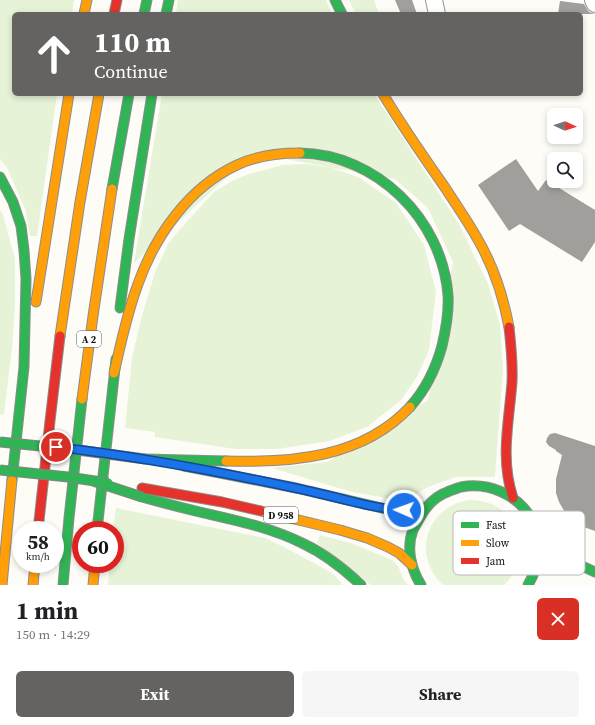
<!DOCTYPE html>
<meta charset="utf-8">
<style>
:root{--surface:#fff;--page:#f6f6f6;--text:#202124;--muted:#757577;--accent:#646362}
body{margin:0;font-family:"Source Serif 4",serif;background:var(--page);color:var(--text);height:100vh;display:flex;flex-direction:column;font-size:15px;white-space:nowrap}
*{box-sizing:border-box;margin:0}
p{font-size:13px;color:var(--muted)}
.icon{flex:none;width:22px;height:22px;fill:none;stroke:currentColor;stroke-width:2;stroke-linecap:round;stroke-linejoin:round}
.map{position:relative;height:585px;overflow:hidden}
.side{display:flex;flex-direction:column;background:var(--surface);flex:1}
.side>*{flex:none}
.banner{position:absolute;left:12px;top:12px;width:571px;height:84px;border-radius:6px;box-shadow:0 2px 6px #0003;background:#646362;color:#fff;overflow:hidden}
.needle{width:26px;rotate:93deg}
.fabs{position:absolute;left:547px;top:108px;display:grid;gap:8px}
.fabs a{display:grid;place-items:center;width:36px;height:36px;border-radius:6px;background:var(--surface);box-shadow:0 2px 6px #0003;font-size:20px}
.speed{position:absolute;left:12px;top:521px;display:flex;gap:8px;font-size:20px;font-weight:700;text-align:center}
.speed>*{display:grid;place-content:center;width:52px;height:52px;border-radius:50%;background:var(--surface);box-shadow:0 2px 6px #0003;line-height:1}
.speed small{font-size:10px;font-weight:400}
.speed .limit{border:6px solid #d22;background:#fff;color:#111}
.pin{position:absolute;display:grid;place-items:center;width:34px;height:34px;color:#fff;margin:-17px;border:2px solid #fff;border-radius:50%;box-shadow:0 1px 4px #0007}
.me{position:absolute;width:44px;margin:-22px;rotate:272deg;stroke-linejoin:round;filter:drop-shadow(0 0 3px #0008)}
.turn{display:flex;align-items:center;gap:14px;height:84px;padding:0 16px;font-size:18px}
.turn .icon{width:52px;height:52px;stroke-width:2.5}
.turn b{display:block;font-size:28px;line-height:34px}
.round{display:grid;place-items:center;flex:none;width:42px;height:42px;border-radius:6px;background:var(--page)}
.summary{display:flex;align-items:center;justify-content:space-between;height:68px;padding:0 16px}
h1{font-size:24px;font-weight:700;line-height:30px}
.button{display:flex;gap:8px;margin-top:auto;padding:8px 16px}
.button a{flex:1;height:46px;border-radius:6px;background:var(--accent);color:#fff;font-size:16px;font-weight:700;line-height:46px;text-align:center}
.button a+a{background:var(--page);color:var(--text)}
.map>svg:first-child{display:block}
</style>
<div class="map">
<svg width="595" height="585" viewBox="0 0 595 585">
<rect width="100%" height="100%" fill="#fdfcf7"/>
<path fill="#e7f3d7" d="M0,0H74L72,14H14V94H57L37,236H30L25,209L7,168L0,159Z
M178,0H326L332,14H176Z
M349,0H374L379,14H356Z
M162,94H374L459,224L488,284L500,325L503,369L495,477H457L438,483L424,489L412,497L398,500L352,492L272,468L327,462L428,400L453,262L428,208L395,179L253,153L134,263Z
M307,164L333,168L360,178L396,203L424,245L436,292L429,350L417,377L401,400L367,427L330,441L277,449H235L155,437V432L125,428L132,358L141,319L155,272L168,244L181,228L214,192L230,182L246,175L283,165Z
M0,210L3,215L15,259V304L12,348L4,414L0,415Z
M470,500C517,500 538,552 504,585H443C411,555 426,506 470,500Z
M116,508L265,538L286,548L332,573L343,585H108L110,564H115V530H113Z
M320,535L351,543L392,560L398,566L404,580L408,585H371L317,543Z"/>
<path fill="#a19f9c" d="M395,0H412L417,14H401Z
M560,1L584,4L589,12L595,14H558Z
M516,159L538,191L546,180L595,210V242L582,262L520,224L509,231L478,185Z
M555,433L595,446V531L581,526L573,521L566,514L559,502L556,493V479L562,455L556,451V450L549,446L546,442L547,438L550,434Z"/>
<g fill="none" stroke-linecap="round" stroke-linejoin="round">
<defs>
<path id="street" d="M434,0L437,14
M593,0L595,4"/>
<path id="fast" d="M335,0L342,14
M144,14L147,0
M166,14L169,0
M300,153C376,154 442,219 448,295C449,311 446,329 442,346C436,368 426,389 410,407
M0,177L13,202L21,226L24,250L26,279L24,367L12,480
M112,189L129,94
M120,308L129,239L152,94
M145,459L226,461
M184,466L296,488L386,509L404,510L426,507
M142,497C163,503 183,508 204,513C239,521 272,528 304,544C325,554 344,569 361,585
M97,530L116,359
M538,538L551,550L560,556L595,572
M63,585L69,518L82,399
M421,585C411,569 406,548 413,530C415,526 417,523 419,519C424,510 431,500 441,495C443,493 447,493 449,491C453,490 457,488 461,487C488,482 517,494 531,518C533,522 534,526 535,530C541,551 539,566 528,585"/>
<path id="slow" d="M84,14L87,0
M383,94C402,126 423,156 444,186C455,203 467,220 477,238C493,265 503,295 509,327
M36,302L69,94
M60,336L80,202L99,94
M114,373C121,343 127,313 138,284C155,236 189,187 237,165C256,156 278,153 300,153
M82,399L93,316L112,189
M226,461C292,463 362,458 410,407
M261,511L340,530L367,538L388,547L399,553L412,565
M2,585L12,480
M33,585L35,564
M93,585L95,564"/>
<path id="jam" d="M114,14L117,0
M509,327C511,345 513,363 512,382C509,423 500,458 513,498
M142,488L222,502L261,511
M38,530L50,421L60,336"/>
</defs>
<use href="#street" stroke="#979795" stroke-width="18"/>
<use href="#fast" stroke="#8e8d8b" stroke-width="11"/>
<use href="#slow" stroke="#8e8d8b" stroke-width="11"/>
<use href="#jam" stroke="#8e8d8b" stroke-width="11"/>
<use href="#street" stroke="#fffffe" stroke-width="16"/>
<use href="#fast" stroke="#30b455" stroke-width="9"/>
<use href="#slow" stroke="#ff9f0a" stroke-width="9"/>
<use href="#jam" stroke="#e5322d" stroke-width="9"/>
<defs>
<path id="fast-bridge" d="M0,442L70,449L145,459
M0,470L68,477L108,483
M90,480L142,497"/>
</defs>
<use href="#fast-bridge" stroke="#858482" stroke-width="11" stroke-linecap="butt"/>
<use href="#fast-bridge" stroke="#30b455" stroke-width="9"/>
</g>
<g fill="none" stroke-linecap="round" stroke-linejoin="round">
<defs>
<path id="route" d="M56,447C136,456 216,471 295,488C314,492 334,497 354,502C371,506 387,510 404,510"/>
</defs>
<use href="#route" stroke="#114b97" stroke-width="10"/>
<use href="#route" stroke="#1a73e8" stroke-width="7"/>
</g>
<g text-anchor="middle" stroke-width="4" stroke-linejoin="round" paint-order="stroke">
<g fill="#fff" stroke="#585858" stroke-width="1">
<rect x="77" y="331" width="24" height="16" rx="3"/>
<rect x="264" y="507" width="34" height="16" rx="3"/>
</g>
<g font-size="10" font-weight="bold" fill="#111">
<text x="89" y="343">A 2</text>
<text x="281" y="519">D 958</text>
</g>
</g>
<rect x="453" y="511" width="132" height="64" rx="6" fill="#fff" stroke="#b8b8b8" stroke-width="1"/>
<rect x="461" y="522" width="18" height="6" fill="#30b455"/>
<rect x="461" y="540" width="18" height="6" fill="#ff9f0a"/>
<rect x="461" y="558" width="18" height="6" fill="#e5322d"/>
<g font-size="11" fill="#111">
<text x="486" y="529">Fast</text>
<text x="486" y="547">Slow</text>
<text x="486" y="565">Jam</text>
</g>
</svg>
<div class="fabs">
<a><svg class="needle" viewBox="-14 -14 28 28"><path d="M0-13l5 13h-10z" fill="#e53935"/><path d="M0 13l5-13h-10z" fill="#757577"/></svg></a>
<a><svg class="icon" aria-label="search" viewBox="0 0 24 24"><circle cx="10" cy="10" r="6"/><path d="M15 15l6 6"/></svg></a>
</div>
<div class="speed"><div>58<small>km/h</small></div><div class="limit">60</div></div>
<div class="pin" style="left:56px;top:447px;background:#d93025"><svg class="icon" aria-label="arrive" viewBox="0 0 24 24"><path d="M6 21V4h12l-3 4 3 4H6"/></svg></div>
<svg class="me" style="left:404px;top:510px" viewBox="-20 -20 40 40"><circle r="17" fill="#1a73e8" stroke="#fff" stroke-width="3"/><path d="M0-11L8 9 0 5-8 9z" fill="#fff"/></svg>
<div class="banner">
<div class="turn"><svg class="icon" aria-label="ahead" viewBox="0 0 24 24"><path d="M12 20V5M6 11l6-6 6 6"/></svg><div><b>110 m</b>Continue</div></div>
</div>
</div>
<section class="side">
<div class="summary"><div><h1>1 min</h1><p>150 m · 14:29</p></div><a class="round" style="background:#d93025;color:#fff"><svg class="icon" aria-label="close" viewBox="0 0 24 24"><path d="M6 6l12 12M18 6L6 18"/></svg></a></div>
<div class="button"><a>Exit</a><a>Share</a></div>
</section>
